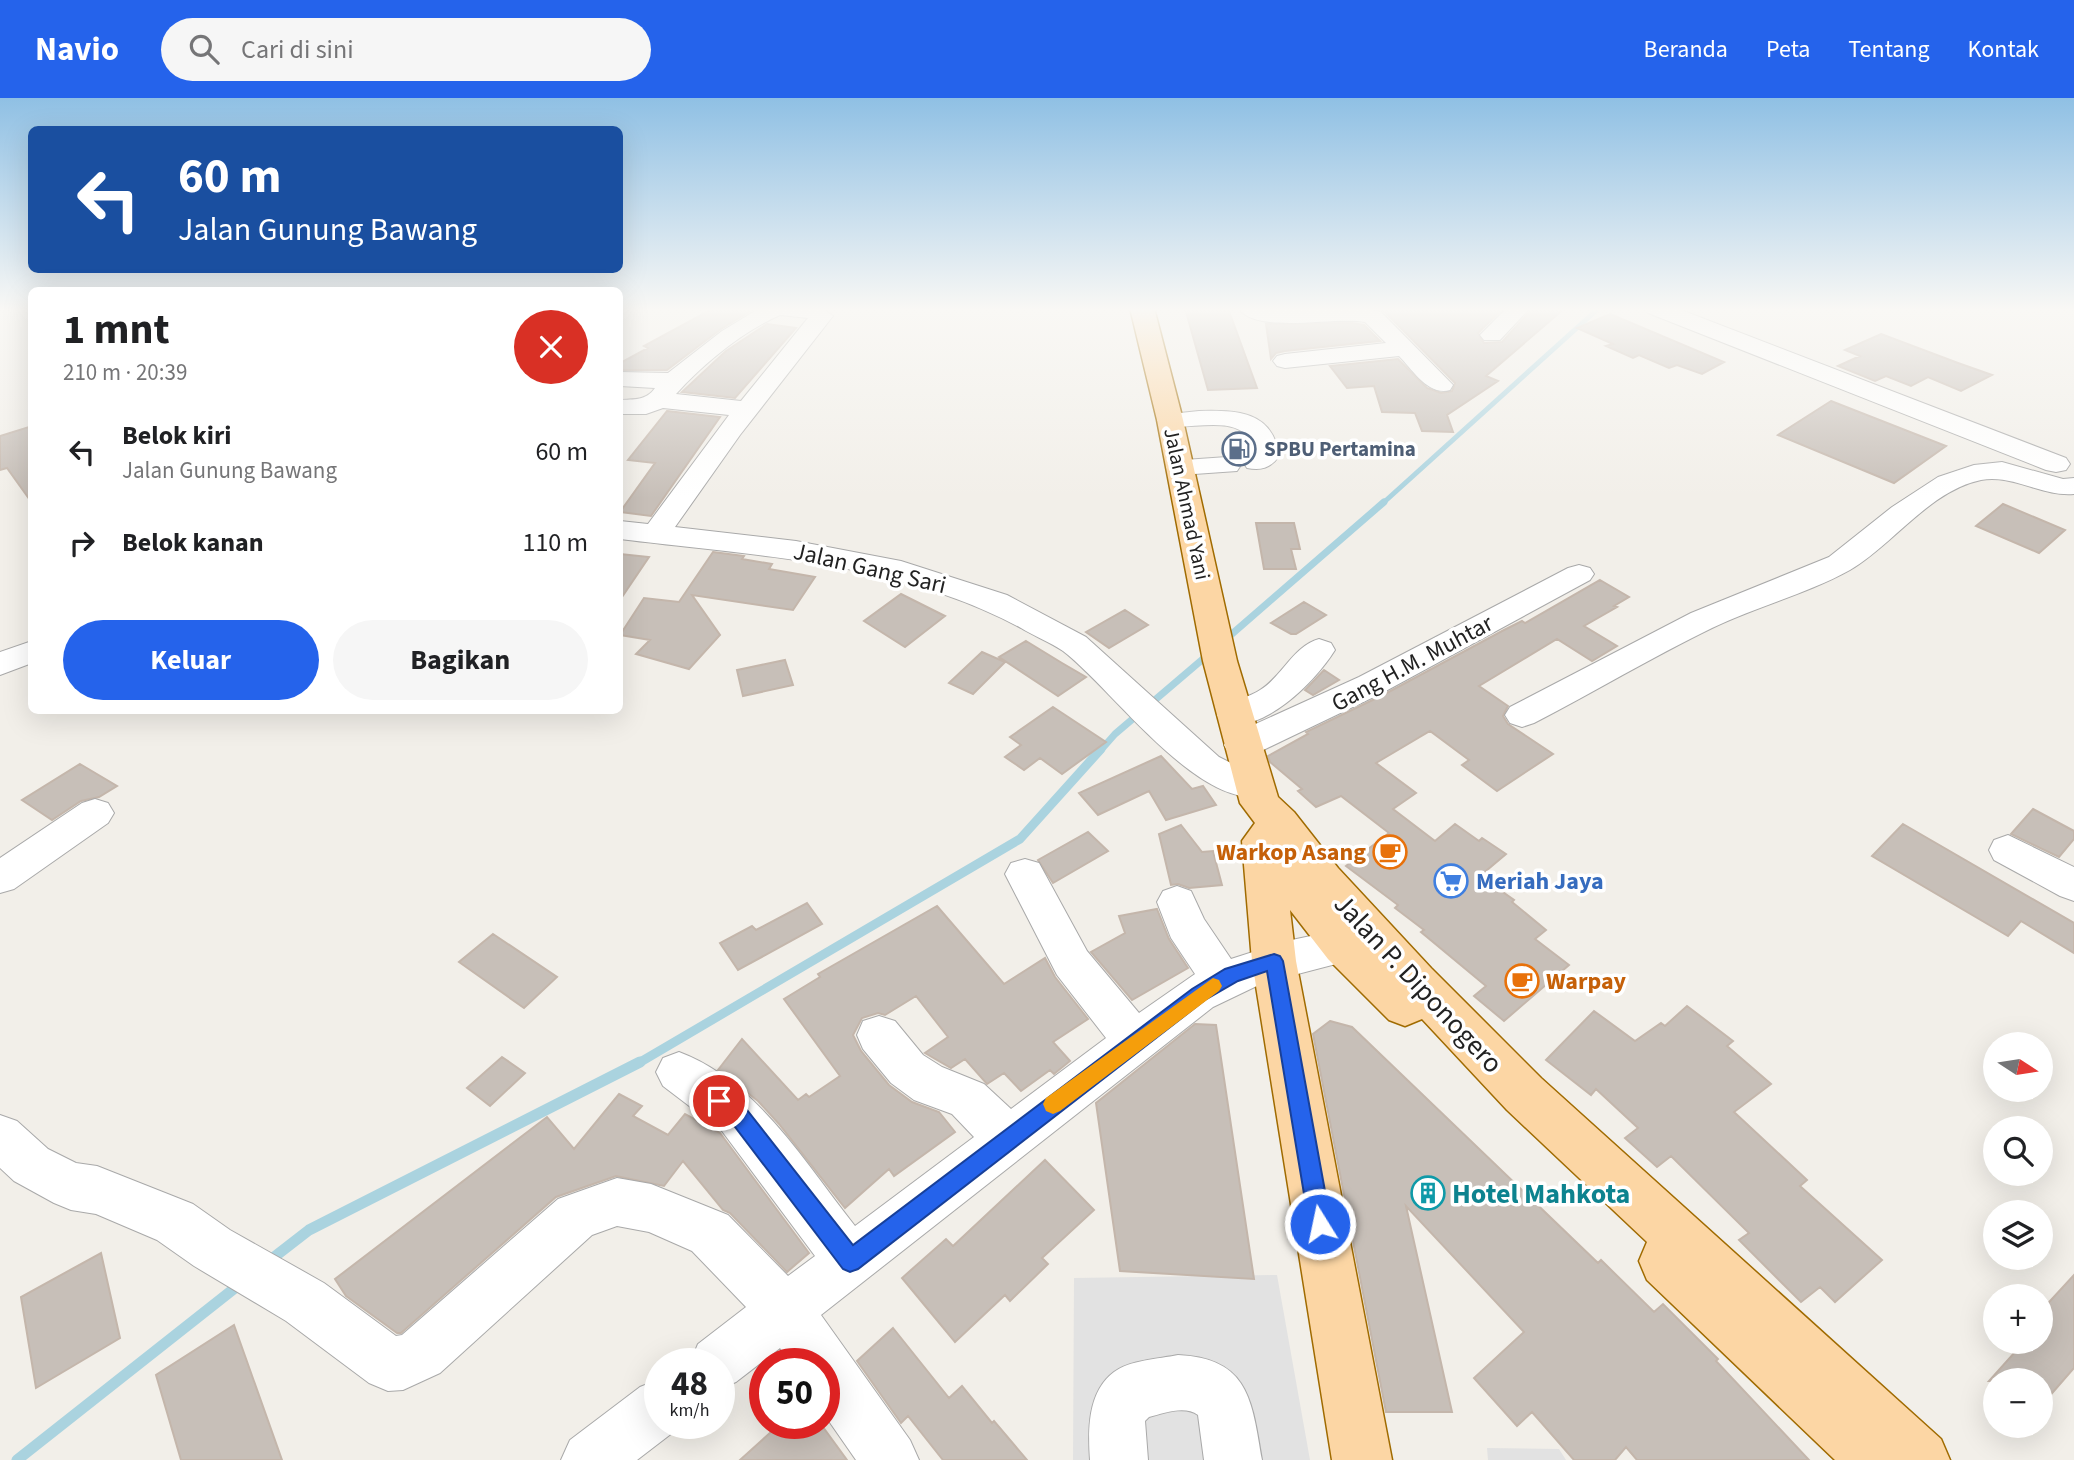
<!DOCTYPE html>
<html lang="id">
<meta charset="utf-8">
<style>
:root{--surface:#fff;--page:#f6f6f6;--text:#202124;--muted:#757577;--accent:#2563eb}
body{margin:0;font-family:"Source Sans 3",sans-serif;background:var(--page);color:var(--text);height:100vh;display:flex;flex-direction:column;font-size:26px;white-space:nowrap}
*{box-sizing:border-box;margin:0}
p{font-size:23px;color:var(--muted)}
.icon{flex:none;width:38px;height:38px;fill:none;stroke:currentColor;stroke-width:2;stroke-linecap:round;stroke-linejoin:round}
.map{position:relative;flex:1;overflow:hidden}
.drawer{position:absolute;left:28px;top:189px;width:595px;height:427px;display:flex;flex-direction:column;background:var(--surface);border-radius:10px;box-shadow:0 7px 28px #0002}
.drawer>*{flex:none}
.top-card{position:absolute;left:28px;top:28px;width:595px;height:147px;border-radius:10px;box-shadow:0 7px 28px #0002;background:#1a4fa0;color:#fff;overflow:hidden}
.needle{width:46px;rotate:102deg}
.buttons{position:absolute;left:1983px;top:934px;display:grid;gap:14px}
.buttons a{display:grid;place-items:center;width:70px;height:70px;border-radius:50%;background:var(--surface);box-shadow:0 7px 28px #0002;font-size:35px}
.speed{position:absolute;left:644px;top:1250px;display:flex;gap:14px;font-size:35px;font-weight:700;text-align:center}
.speed>*{display:grid;place-content:center;width:91px;height:91px;border-radius:50%;background:var(--surface);box-shadow:0 7px 28px #0002;line-height:1}
.speed small{font-size:18px;font-weight:400}
.speed .limit{border:10px solid #d22;background:#fff;color:#111}
.pin{position:absolute;display:grid;place-items:center;width:60px;height:60px;color:#fff;margin:-30px;border:4px solid #fff;border-radius:50%;box-shadow:0 2px 7px #0007}
.me{position:absolute;width:77px;margin:-38px;rotate:350deg;stroke-linejoin:round;filter:drop-shadow(0 0 5px #0008)}
.turn{display:flex;align-items:center;gap:24px;height:147px;padding:0 35px;font-size:32px}
.turn .icon{width:91px;height:91px;stroke-width:2.5}
.turn b{display:block;font-size:49px;line-height:60px}
.round{display:grid;place-items:center;flex:none;width:74px;height:74px;border-radius:37px;background:var(--page)}
.headline{display:flex;align-items:center;justify-content:space-between;height:119px;padding:0 35px}
h1{font-size:42px;font-weight:700;line-height:52px}
.cta{display:flex;gap:14px;margin-top:auto;padding:14px 35px}
.cta a{flex:1;height:80px;border-radius:42px;background:var(--accent);color:#fff;font-size:28px;font-weight:700;line-height:80px;text-align:center}
.cta a+a{background:var(--page);color:var(--text)}
ul{padding:0;list-style:none}
li{display:flex;align-items:center;gap:21px;height:91px;padding:0 35px}
li div{flex:1}
li b{display:block;font-size:26px}
li em{font-style:normal}
header{display:flex;align-items:center;gap:42px;box-sizing:border-box;height:98px;padding:0 35px;background:var(--accent);color:#fff}
header strong{font-size:33px}
nav{display:flex;gap:38px;margin-inline-start:auto;font-size:24px}
.search{width:490px;height:63px;background:var(--page);display:flex;align-items:center;gap:18px;box-sizing:border-box;padding:0 24px;border-radius:38px;color:var(--muted);font-size:26px}
.map>svg:first-child{display:block}
</style>
<header>
<strong>Navio</strong>
<div class="search"><svg class="icon" aria-label="search" viewBox="0 0 24 24"><circle cx="10" cy="10" r="6"/><path d="M15 15l6 6"/></svg>Cari di sini</div>
<nav><a>Beranda</a><a>Peta</a><a>Tentang</a><a>Kontak</a></nav>
</header>
<div class="map">
<svg width="2074" height="1362" viewBox="0 0 2074 1362">
<rect width="100%" height="100%" fill="#f2efe9"/>
<path fill="#e2e2e2" d="M1277,1177L1310,1362H1073L1074,1180Z
M1487,1350L1559,1351L1566,1362H1488Z"/>
<g fill="none" stroke-linecap="round" stroke-linejoin="round">
<path stroke="#aad3df" stroke-width="5" d="M1382,406L1599,210"/>
<path stroke="#aad3df" stroke-width="7" d="M1225,542L1384,404
M1100,653L1115,636L1210,555"/>
<path stroke="#aad3df" stroke-width="9" d="M637,966L1020,741L1101,651"/>
<path stroke="#aad3df" stroke-width="11" d="M269,1163L309,1132L640,964
M17,1362L240,1186"/>
</g>
<path fill="#c7bfb8" stroke="#c4b6ab" stroke-width="2" d="M714,210L752,212L721,231L667,272H620V265L648,250L644,248Z
M1185,210L1229,213L1257,290L1208,292Z
M1373,210H1504L1478,235L1484,245L1502,244L1533,210H1565L1486,278L1498,283L1447,317L1453,334L1422,333L1415,315L1382,314L1374,288L1347,290L1330,268L1398,261L1427,290L1441,295L1452,293L1455,285L1383,212Z
M1610,216L1724,264L1702,276L1677,267L1669,270L1639,257L1633,260L1606,248L1613,246L1577,230Z
M1352,225L1364,227L1380,243L1285,253L1276,255L1271,261L1266,226Z
M767,226L796,230L735,300L682,294L726,253Z
M1881,236L1958,265L1992,277L1961,293L1928,279L1911,288L1886,278L1875,283L1838,268L1860,258L1845,252Z
M1831,303L1946,348L1894,385L1778,337Z
M667,313L720,319L651,418L620,414L655,365L628,362Z
M32,328V405L7,370L0,372V338Z
M2003,406L2065,432L2039,455L1976,428Z
M1256,425H1294L1300,451H1291L1296,471H1264Z
M713,454L744,458L742,461L772,466L769,471L815,479L793,512L692,497L720,537L689,571L636,556L650,542L620,537L644,500L679,504Z
M620,456L649,459L620,502Z
M1600,482L1629,499L1614,508L1617,509L1584,528L1617,548L1592,563L1557,541L1479,588L1508,608L1503,618L1508,626L1553,656L1497,693L1462,667L1469,662L1430,633L1376,665L1416,695L1393,711L1435,743L1455,726L1479,743L1482,740L1506,756L1480,778L1514,802L1512,804L1546,832L1535,841L1569,867L1504,923L1474,898L1486,888L1421,834L1424,832L1395,810L1398,807L1346,768L1389,735L1341,698L1316,709L1298,693L1302,691L1270,664L1268,658L1308,636L1306,634L1383,597L1504,532L1522,523L1525,525Z
M901,496L945,518L905,549L864,523Z
M1304,504L1326,517L1296,536H1291L1271,525Z
M1125,512L1148,527L1109,550L1086,534Z
M1026,543L1062,565L1086,579L1058,598L999,559Z
M982,554L1005,564L973,596L949,585Z
M785,562L793,587L743,598L737,572Z
M1324,572L1339,582L1313,597L1305,592Z
M1053,609L1106,644L1062,676L1040,660L1024,672L1005,659L1021,647L1010,639Z
M1161,658L1192,691L1203,688L1216,707L1166,722L1149,693L1098,717L1079,695Z
M80,666L117,688L99,699L81,703L52,722L22,702Z
M2033,711L2074,733V741L2059,759L2011,736Z
M1903,726L2074,825V855L2021,823L2008,838L1872,758Z
M1181,727L1202,754L1213,753L1222,787L1189,790L1178,786L1171,787L1159,736Z
M1088,734L1108,753L1053,785L1038,762Z
M807,805L822,826L738,872L720,845L752,828L756,832Z
M937,808L1004,886L1045,860L1055,879L1088,921L1053,944L1070,963L1054,976L1050,972L1021,993L1004,975L987,986L965,961L951,970L925,955L948,939L916,898L885,917L878,915L862,920L853,937L861,953L889,987L912,1004L939,1014L955,1034L894,1078L889,1071L845,1110L779,1026L758,1003L718,972L742,941L798,1002L806,996L809,999L840,978L784,901L820,879L818,876Z
M1157,811L1169,841L1188,870L1132,902L1091,854L1125,835L1119,818Z
M493,836L557,879L524,910L459,864Z
M1687,908L1733,943L1727,948L1771,986L1734,1014L1807,1082L1800,1088L1882,1162L1835,1204L1820,1189L1801,1204L1739,1142L1749,1135L1671,1058L1657,1069L1625,1040L1638,1030L1596,991L1591,997L1546,962L1594,913L1635,943L1661,925L1665,928Z
M1330,923L1352,929L1598,1165L1601,1162L1654,1214L1663,1206L1718,1261L1716,1263L1809,1362H1637L1626,1349L1615,1362H1574L1532,1314L1517,1328L1474,1280L1524,1234L1406,1108L1452,1314H1386L1313,936Z
M1195,926L1216,927L1254,1181L1120,1173L1096,1005Z
M502,959L525,975L490,1008L467,990Z
M619,996L642,1008L633,1018L668,1037L685,1016L720,1035L809,1155L787,1174L730,1115L723,1112L683,1063L664,1088L616,1078L556,1099L401,1235H397L346,1198L335,1181L547,1019L574,1051Z
M1045,1062L1094,1112L1042,1160L1048,1166L1010,1203L1005,1197L955,1244L902,1180L946,1141L953,1148Z
M101,1155L120,1240L36,1290L21,1199Z
M2074,1177V1270L2040,1309V1283H1989L2024,1244H2040V1214Z
M234,1227L282,1362H181L156,1277Z
M893,1230L949,1300L962,1288L992,1325L994,1323L1027,1362H943L908,1318L901,1325L857,1263Z
M781,1325H820L847,1362H740Z"/>
<g fill="none" stroke-linecap="round" stroke-linejoin="round">
<defs>
<path id="minor" d="M760,210H822L833,218L740,337L675,429L796,443L901,463L1007,497L1086,539L1219,659L1245,672L1268,679L1273,688L1268,697C1201,717 1112,590 1063,553C1050,544 1034,538 1021,530C897,463 756,458 620,441V423L648,426L729,317L663,310L646,316H620V302C634,301 646,303 655,290L620,288V274L668,275L722,233ZM780,217L808,220L741,303L676,296C704,265 742,234 780,217Z
M1238,210H1361L1381,214L1453,287L1450,292C1428,298 1413,272 1399,258L1285,270L1277,268L1273,263L1277,258L1285,256L1386,245L1365,224C1335,218 1256,237 1238,210Z
M1507,210H1530L1500,242H1484L1480,237Z
M1645,210H1676L2066,360L2070,366L2066,372L2056,374L2046,372L1648,215Z
M1199,313C1237,312 1273,313 1279,358C1271,370 1261,373 1247,370L1243,364L1252,355L1251,342C1233,315 1187,334 1161,327L1157,322L1161,317Z
M1227,359L1237,361L1241,367L1237,373L1180,377L1170,375L1166,369L1170,363Z
M2002,364L2063,381L2074,380V396C2042,399 2013,376 1981,382C1929,393 1893,447 1850,472C1807,496 1757,508 1712,530C1652,559 1594,594 1534,625L1522,629L1510,625L1505,617L1510,609L1691,515L1829,459L1892,409L1938,379L1974,367Z
M1579,467L1590,470L1594,476L1590,482L1382,595L1255,656L1242,659L1229,656L1224,647L1229,638L1359,579L1568,470Z
M1319,541L1331,545L1335,552C1315,584 1263,637 1222,625L1217,617C1226,602 1245,602 1260,592C1282,579 1293,548 1319,541Z
M32,543V565L0,577V554Z
M95,701L108,705L114,715L108,725L14,791L0,795V760L82,705Z
M2008,737L2074,769V803L2060,798L1994,762L1989,752L1994,742Z
M1025,761L1039,765L1087,853L1139,915L1195,876L1171,840L1157,804L1163,793L1177,788L1191,793L1204,821L1231,861L1287,843L1344,831L1359,836L1365,848L1359,860L1263,885L1213,909L821,1217L910,1342L919,1362H856L824,1316V1265H790L780,1250L736,1284L719,1291V1265H690L698,1246L746,1209L692,1153L649,1134L617,1128L592,1137L440,1275L403,1292L388,1293L369,1285L286,1223L194,1168L157,1142L96,1116L71,1112L54,1105L14,1083L0,1070V1017L17,1023L48,1051L76,1065L97,1068L193,1106L230,1132L324,1185L396,1238L402,1237L558,1101L617,1080L651,1086L728,1117L788,1178L815,1158L722,1033L663,988L656,974L663,960L679,954C757,983 805,1065 855,1128L974,1039L952,1016L914,1002L891,985L863,951L857,937L863,923L879,918L895,923L923,957L942,969L984,986L1011,1011L1106,940L1057,877L1005,776L1011,765Z
M1178,1257C1249,1260 1252,1303 1262,1362H1204L1198,1317C1185,1307 1164,1315 1149,1319L1145,1323L1148,1362H1090C1088,1334 1087,1294 1114,1274C1130,1262 1158,1261 1178,1257Z
M660,1281V1325H681L680,1329L637,1362H561L570,1342L640,1289Z"/>
<path id="major" d="M1130,210H1154L1183,322L1237,563L1278,699L1294,714L1338,770L1431,870L1541,980L1941,1341L1950,1362H1835L1647,1182L1639,1163L1647,1144L1507,1012L1422,921L1405,928L1389,922L1328,861L1290,812L1296,863L1392,1362H1332L1252,863L1242,743L1255,725L1240,705L1203,563L1157,322Z"/>
</defs>
<use href="#minor" stroke="#a9a9a9" stroke-width="2"/>
<use href="#major" stroke="#a06b00" stroke-width="3"/>
<use href="#minor" fill="#fff" fill-rule="evenodd"/>
<use href="#major" fill="#fcd6a4" fill-rule="evenodd"/>
</g>
<linearGradient id="sky" x2="0" y2="1"><stop stop-color="#8fc0e4"/><stop offset="0.53" stop-color="#f9f8f5"/><stop offset="1" stop-color="#f9f8f5" stop-opacity="0"/></linearGradient>
<rect width="2074" height="400" fill="url(#sky)"/>
<path fill="#2563eb" stroke="#184099" stroke-width="2" d="M1274,856L1280,858L1283,863L1331,1126L1328,1133L1320,1137L1312,1133L1309,1126L1267,873L1238,883L1205,902L858,1171L850,1174L843,1171L732,1025L712,1010L709,1003L712,997L719,994L747,1012L853,1147L1192,891L1225,871Z"/>
<path fill="#f59e0b" d="M1213,880L1219,882L1222,888L1219,893L1060,1013L1053,1016L1046,1013L1043,1006L1046,1000Z"/>
<defs>
<symbol id="fuel-ring" viewBox="-11 -11 22 22"><circle r="9.5" fill="#fff" stroke="#5c6f8a" stroke-width="1.5"/><path d="M-5.5-6h7V0h2V4h1.3V-2.5L3-4.5l.8-.8L6-3V5H2.5V1h-1V6h-7ZM-4.2-4.7v3.2H.2V-4.7Z" fill="#5c6f8a"/></symbol>
<symbol id="cafe-ring" viewBox="-11 -11 22 22"><circle r="9.5" fill="#fff" stroke="#e8710a" stroke-width="1.5"/><path d="M-5.5-4.5H6V0H3Q3 3.5 0 3.5H-2.5Q-5.5 3.5-5.5 0ZM3-3.2v2h1.7v-2ZM-6 4.5H4V6H-6Z" fill="#e8710a"/></symbol>
<symbol id="supermarket-ring" viewBox="-11 -11 22 22"><circle r="9.5" fill="#fff" stroke="#3f7fe0" stroke-width="1.5"/><path d="M-6-5.5h2.5l.6 2H6L4.5 2H-2.5L-4.4-4H-6ZM-1.5 3.2a1.3 1.3 0 1 0 .1 0ZM3 3.2a1.3 1.3 0 1 0 .1 0Z" fill="#3f7fe0"/></symbol>
<symbol id="building-ring" viewBox="-11 -11 22 22"><circle r="9.5" fill="#fff" stroke="#0f9aa8" stroke-width="1.5"/><path d="M-4-6H4V6H1V3H-1V6H-4ZM-2.5-4.3h1.7v1.8h-1.7ZM.8-4.3h1.7v1.8H.8ZM-2.5-1h1.7V.8h-1.7ZM.8-1h1.7V.8H.8Z" fill="#0f9aa8"/></symbol>
</defs>
<g fill-rule="evenodd">
<use href="#fuel-ring" x="1220" y="332" width="38" height="38"/>
<use href="#cafe-ring" x="1371" y="735" width="38" height="38"/>
<use href="#supermarket-ring" x="1432" y="764" width="38" height="38"/>
<use href="#cafe-ring" x="1503" y="864" width="38" height="38"/>
<use href="#building-ring" x="1409" y="1076" width="38" height="38"/>
</g>
<g text-anchor="middle" stroke-width="7" stroke-linejoin="round" paint-order="stroke">
<g font-size="21" font-weight="bold" fill="#4e5e75" stroke="#fff" text-anchor="start">
<text x="1264" y="358">SPBU Pertamina</text>
</g>
<g font-size="21" fill="#222" stroke="#fff">
<text transform="translate(1187 406) rotate(78)" y="7">Jalan Ahmad Yani</text>
</g>
<g font-size="24" fill="#222" stroke="#fff">
<text transform="translate(870 470) rotate(13)" y="8">Jalan Gang Sari</text>
<text transform="translate(1412 565) rotate(-28)" y="8">Gang H.M. Muhtar</text>
</g>
<g font-size="24" font-weight="bold" fill="#c56008" stroke="#fff" text-anchor="end">
<text x="1366" y="762">Warkop Asang</text>
<text x="1546" y="891" text-anchor="start">Warpay</text>
</g>
<g font-size="24" font-weight="bold" fill="#366cbe" stroke="#fff" text-anchor="start">
<text x="1476" y="791">Meriah Jaya</text>
</g>
<g font-size="28" fill="#222" stroke="#fff">
<text transform="translate(1419 885) rotate(47)" y="10">Jalan P. Diponogero</text>
</g>
<g font-size="28" font-weight="bold" fill="#0d838f" stroke="#fff" text-anchor="start">
<text x="1452" y="1105">Hotel Mahkota</text>
</g>
</g>
</svg>
<div class="buttons">
<a><svg class="needle" viewBox="-14 -14 28 28"><path d="M0-13l5 13h-10z" fill="#e53935"/><path d="M0 13l5-13h-10z" fill="#757577"/></svg></a>
<a><svg class="icon" aria-label="search" viewBox="0 0 24 24"><circle cx="10" cy="10" r="6"/><path d="M15 15l6 6"/></svg></a>
<a><svg class="icon" aria-label="layers" viewBox="0 0 24 24"><path d="M12 4l9 5-9 5-9-5zM3 14l9 5 9-5"/></svg></a>
<a>+</a>
<a>−</a>
</div>
<div class="speed"><div>48<small>km/h</small></div><div class="limit">50</div></div>
<div class="pin" style="left:719px;top:1003px;background:#d93025"><svg class="icon" aria-label="arrive" viewBox="0 0 24 24"><path d="M6 21V4h12l-3 4 3 4H6"/></svg></div>
<svg class="me" style="left:1320px;top:1126px" viewBox="-20 -20 40 40"><circle r="17" fill="#2563eb" stroke="#fff" stroke-width="3"/><path d="M0-11L8 9 0 5-8 9z" fill="#fff"/></svg>
<div class="top-card">
<div class="turn"><svg class="icon" aria-label="left" viewBox="0 0 24 24"><path d="M17 20v-9H6M10 6l-5 5 5 5"/></svg><div><b>60 m</b>Jalan Gunung Bawang</div></div>
</div>
<section class="drawer">
<div class="headline"><div><h1>1 mnt</h1><p>210 m · 20:39</p></div><a class="round" style="background:#d93025;color:#fff"><svg class="icon" aria-label="close" viewBox="0 0 24 24"><path d="M6 6l12 12M18 6L6 18"/></svg></a></div>
<ul>
<li><svg class="icon" aria-label="left" viewBox="0 0 24 24"><path d="M17 20v-9H6M10 6l-5 5 5 5"/></svg><div><b>Belok kiri</b><p>Jalan Gunung Bawang</p></div><em>60 m</em></li>
<li><svg class="icon" aria-label="right" viewBox="0 0 24 24"><path d="M7 20v-9h11M14 6l5 5-5 5"/></svg><div><b>Belok kanan</b></div><em>110 m</em></li>
</ul>
<div class="cta"><a>Keluar</a><a>Bagikan</a></div>
</section>
</div>
